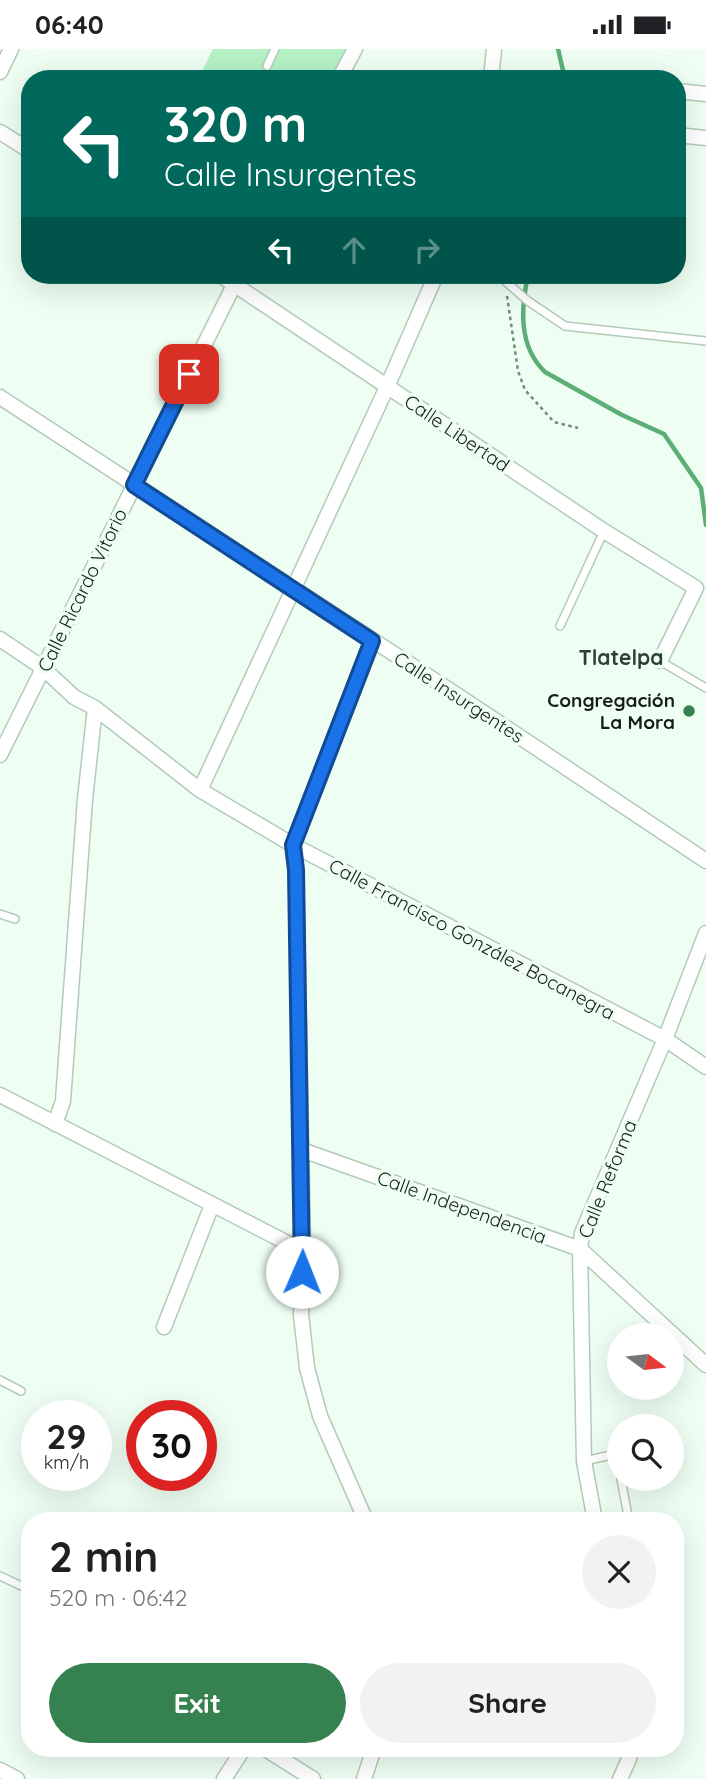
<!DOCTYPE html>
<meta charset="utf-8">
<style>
:root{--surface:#fff;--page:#f2f2f2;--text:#202124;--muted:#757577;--accent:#35814f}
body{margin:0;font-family:Quicksand,sans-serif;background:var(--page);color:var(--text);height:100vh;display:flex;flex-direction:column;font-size:26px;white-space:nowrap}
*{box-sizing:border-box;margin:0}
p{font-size:23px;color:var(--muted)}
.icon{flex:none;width:38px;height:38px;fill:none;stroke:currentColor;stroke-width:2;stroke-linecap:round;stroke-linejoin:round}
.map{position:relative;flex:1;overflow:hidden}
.panel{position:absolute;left:21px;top:1463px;width:663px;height:245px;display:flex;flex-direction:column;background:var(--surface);border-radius:28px;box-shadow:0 7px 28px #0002}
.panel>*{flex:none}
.hud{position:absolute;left:21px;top:21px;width:665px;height:214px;border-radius:28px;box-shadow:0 7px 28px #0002;background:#00695c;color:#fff;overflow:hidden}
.needle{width:46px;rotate:105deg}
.buttons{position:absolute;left:607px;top:1274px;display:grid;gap:14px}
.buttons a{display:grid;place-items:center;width:77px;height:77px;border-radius:50%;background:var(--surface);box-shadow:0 7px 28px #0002;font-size:35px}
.speed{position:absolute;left:21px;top:1351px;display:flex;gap:14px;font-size:35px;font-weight:700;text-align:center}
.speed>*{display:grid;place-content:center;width:91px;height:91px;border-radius:50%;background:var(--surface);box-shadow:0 7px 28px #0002;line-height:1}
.speed small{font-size:18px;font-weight:400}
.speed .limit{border:10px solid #d22;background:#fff;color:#111}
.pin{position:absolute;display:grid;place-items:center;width:60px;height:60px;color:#fff;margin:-30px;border-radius:14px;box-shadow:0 4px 10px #0006}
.me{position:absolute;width:77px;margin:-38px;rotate:1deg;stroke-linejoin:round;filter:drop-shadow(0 0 5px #0008)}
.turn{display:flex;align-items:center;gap:24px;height:147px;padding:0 28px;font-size:32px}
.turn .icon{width:91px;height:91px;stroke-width:2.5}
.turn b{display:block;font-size:49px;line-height:60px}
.lanes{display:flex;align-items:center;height:66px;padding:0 28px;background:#0003;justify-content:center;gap:35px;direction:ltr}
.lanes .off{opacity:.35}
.round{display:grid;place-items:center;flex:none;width:74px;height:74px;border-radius:37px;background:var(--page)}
.head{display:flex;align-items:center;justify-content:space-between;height:119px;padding:0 28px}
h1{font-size:42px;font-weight:800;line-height:52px}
.action{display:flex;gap:14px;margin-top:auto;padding:14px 28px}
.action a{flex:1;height:80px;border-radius:42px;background:var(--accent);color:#fff;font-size:28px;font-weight:800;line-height:80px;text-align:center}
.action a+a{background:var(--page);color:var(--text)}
.status{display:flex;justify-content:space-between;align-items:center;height:49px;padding:0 35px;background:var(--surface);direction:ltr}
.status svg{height:19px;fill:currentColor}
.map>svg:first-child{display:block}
</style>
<div class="status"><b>06:40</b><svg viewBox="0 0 49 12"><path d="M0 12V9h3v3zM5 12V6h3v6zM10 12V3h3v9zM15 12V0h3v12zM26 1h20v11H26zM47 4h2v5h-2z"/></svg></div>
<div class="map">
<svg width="706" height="1730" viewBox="0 0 706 1730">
<rect width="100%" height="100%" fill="#eefef2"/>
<path fill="#b5f1c5" d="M213,0H350L335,30H198Z"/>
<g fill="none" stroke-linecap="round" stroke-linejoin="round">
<path stroke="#5dae76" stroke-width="4.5" d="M558,0L565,30
M528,226C521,259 518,297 545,323L622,366L664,385L701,439L706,476"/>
<defs>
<path id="lane" d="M267,17L275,0
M498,226L528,252L565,277L706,292
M560,577L604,482
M660,612L706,639
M0,865L15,870
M0,1331L21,1342
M584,1412L616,1405L620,1423
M621,1430L629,1472
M0,1527L30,1541"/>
<path id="street" d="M0,23L11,0
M339,30L355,0
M491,30L494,0
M677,42L706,45
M0,83L30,102
M677,86L706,89
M220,226L604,482L696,539L660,612
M0,348L454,644L706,812
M0,590L43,619L74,648L95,659L200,741L293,796L665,990L706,1018
M0,706L239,226
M200,741L387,338L436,226
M0,1046L303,1202
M55,1075L63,1052L85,750L95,659
M302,1101L580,1200L706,1316
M164,1278L212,1156
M366,1472L320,1367L307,1319L301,1266L303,1202L296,821L293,796L372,591
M595,1472L584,1412L580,1200L582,1184L665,990L706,884
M264,1699L313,1730
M0,1721L17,1730
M224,1730L244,1699
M364,1730L374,1699
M620,1730L629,1710L631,1699"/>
</defs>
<use href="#lane" stroke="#b2cbb8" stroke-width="10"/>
<use href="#street" stroke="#b2cbb8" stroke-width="17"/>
<path stroke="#7a877d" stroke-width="2.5" stroke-dasharray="3.5 3.5" stroke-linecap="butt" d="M507,247L518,322L525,341L554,373L578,379"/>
<use href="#lane" stroke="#fff" stroke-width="7"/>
<use href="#street" stroke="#fff" stroke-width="14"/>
</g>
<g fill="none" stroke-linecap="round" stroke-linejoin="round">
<defs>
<path id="route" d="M189,325L134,436L372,592L293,796L296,821L302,1223"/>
</defs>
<use href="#route" stroke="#114b97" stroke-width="18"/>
<use href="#route" stroke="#1a73e8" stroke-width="12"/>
</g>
<circle fill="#35814f" stroke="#eefef2" stroke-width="2.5" cx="689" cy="662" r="7"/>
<g text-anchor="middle" stroke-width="7" stroke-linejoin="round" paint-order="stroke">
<g font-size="19" fill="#141e16" stroke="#eefef2">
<text transform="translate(457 384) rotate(34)" y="7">Calle Libertad</text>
<text transform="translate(82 541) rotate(-64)" y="7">Calle Ricardo Vitorio</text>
<text transform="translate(459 648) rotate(33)" y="7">Calle Insurgentes</text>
<text transform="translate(472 890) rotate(28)" y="7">Calle Francisco González Bocanegra</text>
<text transform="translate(607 1130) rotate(-68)" y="7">Calle Reforma</text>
<text transform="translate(462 1158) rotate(20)" y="7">Calle Independencia</text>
</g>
<g font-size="19" font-weight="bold" fill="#141e16" stroke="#eefef2" text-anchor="end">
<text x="675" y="658">Congregación<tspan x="675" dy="22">La Mora</tspan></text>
</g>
<g font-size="21" font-weight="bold" fill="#2c4131" stroke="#eefef2">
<text x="621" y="616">Tlatelpa</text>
</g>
</g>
</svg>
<div class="buttons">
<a><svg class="needle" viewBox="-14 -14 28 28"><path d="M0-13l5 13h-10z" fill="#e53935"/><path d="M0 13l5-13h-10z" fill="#757577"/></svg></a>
<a><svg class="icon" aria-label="search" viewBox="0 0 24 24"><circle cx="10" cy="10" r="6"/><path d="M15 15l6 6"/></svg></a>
</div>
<div class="speed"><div>29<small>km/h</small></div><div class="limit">30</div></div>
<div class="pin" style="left:189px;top:325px;background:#d93025"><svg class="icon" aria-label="arrive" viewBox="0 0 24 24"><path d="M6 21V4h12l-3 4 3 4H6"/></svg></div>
<svg class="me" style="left:302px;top:1223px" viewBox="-20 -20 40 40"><circle r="19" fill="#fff"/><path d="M0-13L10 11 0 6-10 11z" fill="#1a73e8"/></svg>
<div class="hud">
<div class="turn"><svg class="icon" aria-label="left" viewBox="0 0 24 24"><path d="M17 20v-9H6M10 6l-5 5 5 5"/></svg><div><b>320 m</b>Calle Insurgentes</div></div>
<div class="lanes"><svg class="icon" aria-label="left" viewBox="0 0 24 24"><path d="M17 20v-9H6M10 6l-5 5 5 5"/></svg><svg class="icon off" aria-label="ahead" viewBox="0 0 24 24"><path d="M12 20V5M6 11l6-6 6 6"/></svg><svg class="icon off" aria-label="right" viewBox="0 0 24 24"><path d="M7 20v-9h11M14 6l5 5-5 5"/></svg></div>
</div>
<section class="panel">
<div class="head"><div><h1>2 min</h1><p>520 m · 06:42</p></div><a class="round"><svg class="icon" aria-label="close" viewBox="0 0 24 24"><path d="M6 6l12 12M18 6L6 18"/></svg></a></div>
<div class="action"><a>Exit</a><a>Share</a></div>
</section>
</div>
